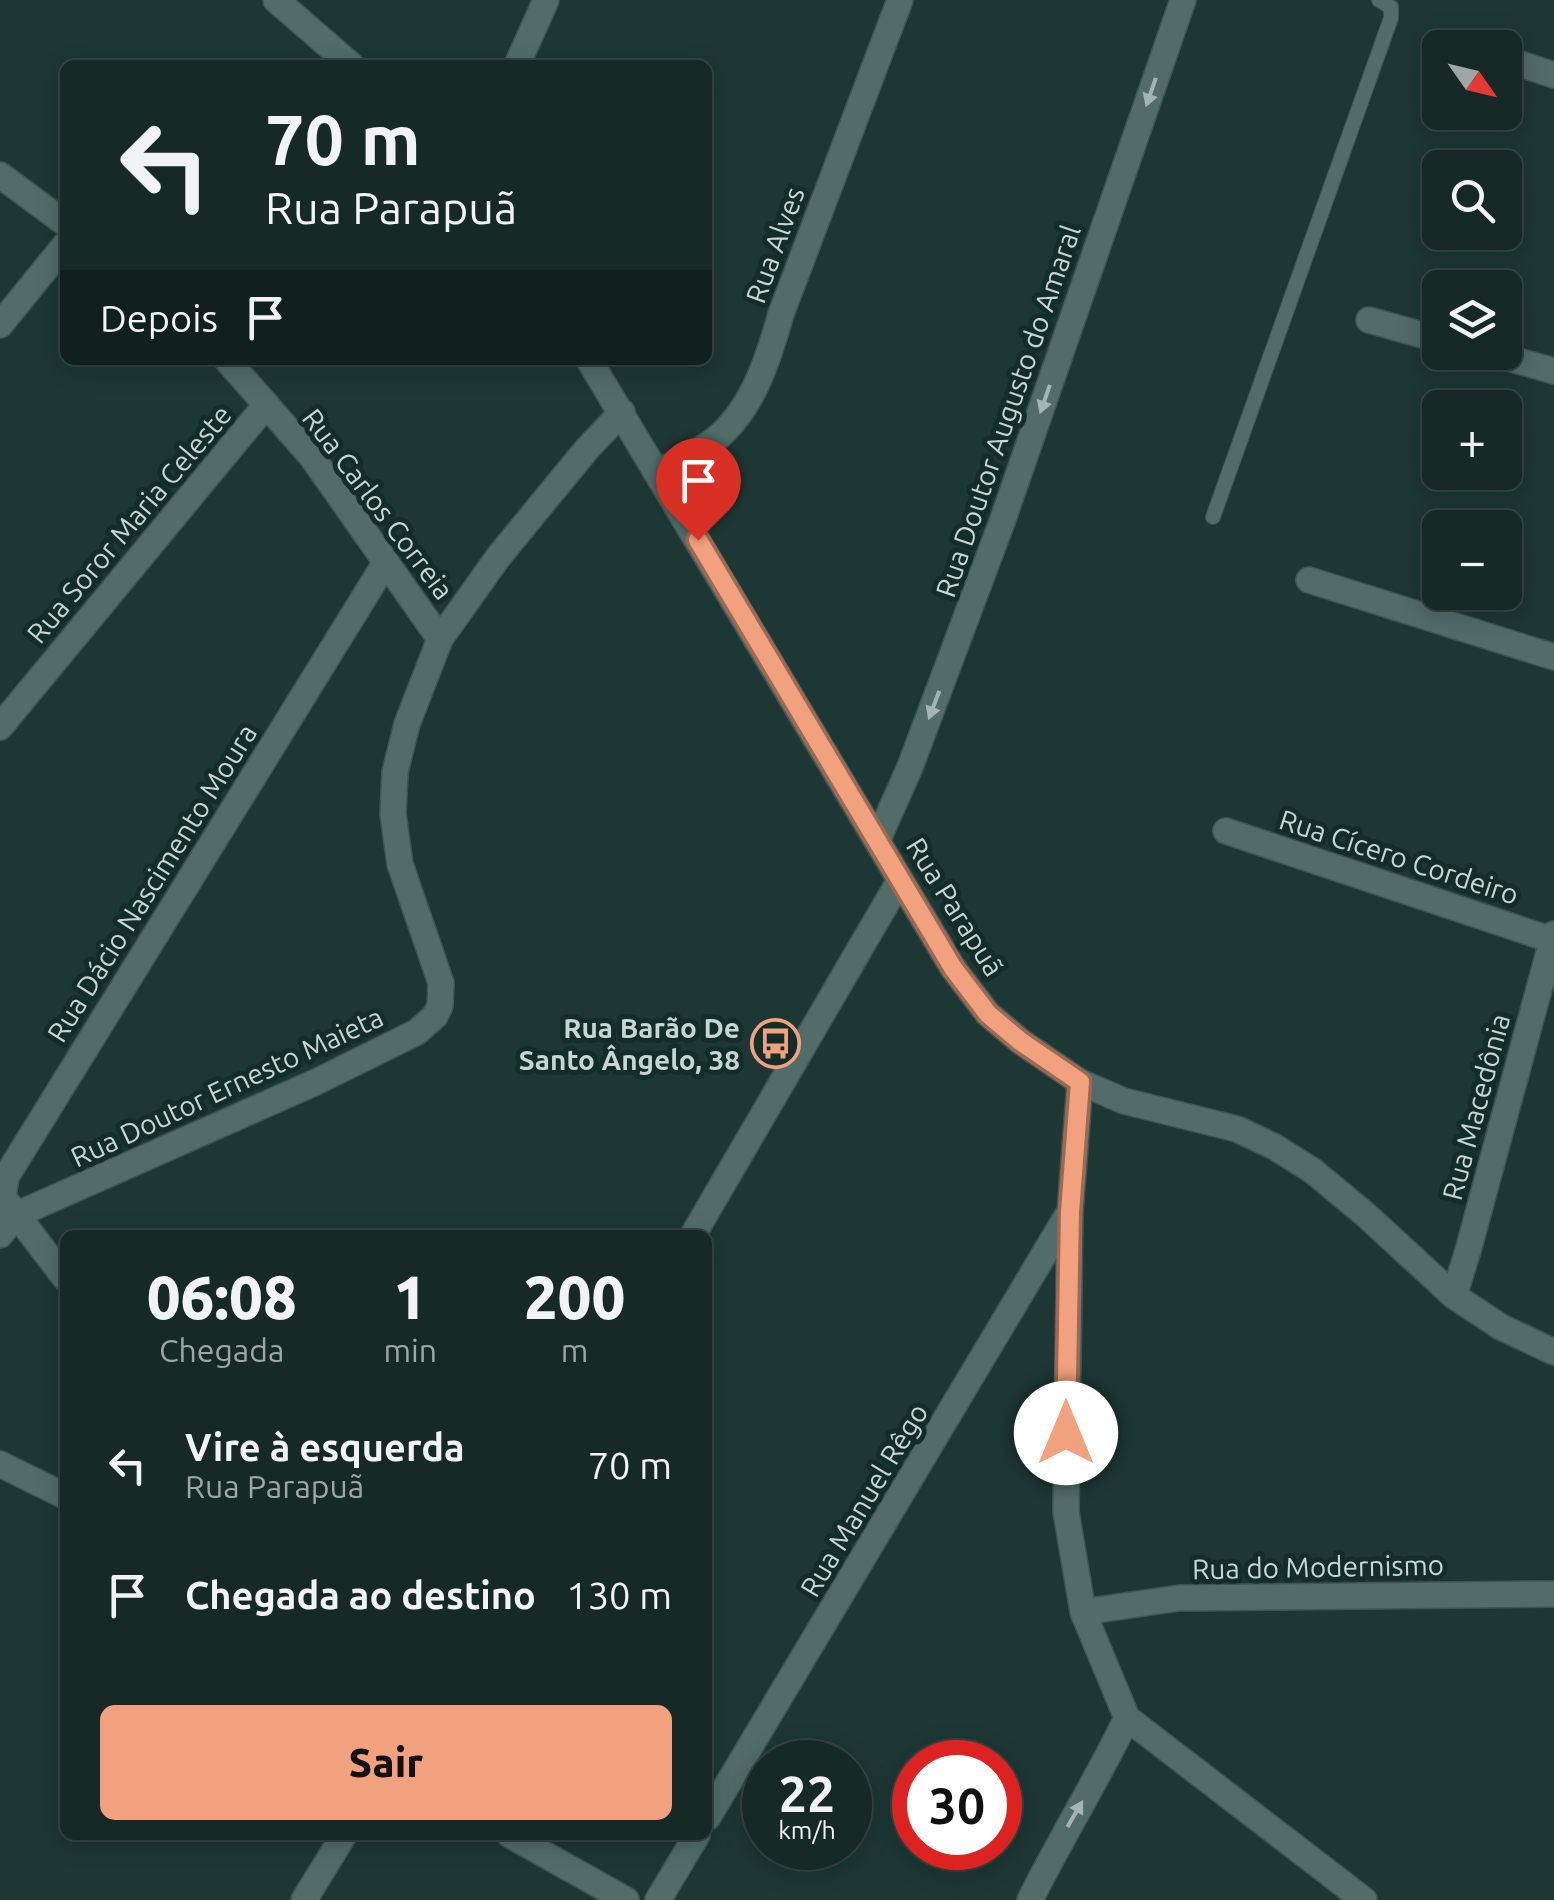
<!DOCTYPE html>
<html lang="pt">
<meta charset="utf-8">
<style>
:root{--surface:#162927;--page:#233533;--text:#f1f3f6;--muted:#9ea6a7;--line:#354544;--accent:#f2a17e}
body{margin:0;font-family:Ubuntu,sans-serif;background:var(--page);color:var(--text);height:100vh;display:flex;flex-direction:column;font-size:38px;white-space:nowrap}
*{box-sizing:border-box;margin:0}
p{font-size:32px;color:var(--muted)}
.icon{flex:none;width:55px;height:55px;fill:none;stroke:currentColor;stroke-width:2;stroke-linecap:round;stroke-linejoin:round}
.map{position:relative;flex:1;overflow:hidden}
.drawer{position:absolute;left:60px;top:1230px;width:652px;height:610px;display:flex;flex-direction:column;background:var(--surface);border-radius:15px;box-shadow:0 5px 25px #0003,0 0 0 2px var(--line)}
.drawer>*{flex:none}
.top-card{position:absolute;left:60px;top:60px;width:652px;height:305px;border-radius:15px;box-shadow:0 5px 25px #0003,0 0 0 2px var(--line);background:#162927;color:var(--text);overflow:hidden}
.needle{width:65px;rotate:124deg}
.buttons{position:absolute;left:1422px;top:30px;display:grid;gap:20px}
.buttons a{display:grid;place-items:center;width:100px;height:100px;border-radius:15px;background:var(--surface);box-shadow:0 5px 25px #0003,0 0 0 2px var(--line);font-size:50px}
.speed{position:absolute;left:742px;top:1740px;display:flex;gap:20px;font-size:50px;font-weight:700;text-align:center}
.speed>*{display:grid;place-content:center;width:130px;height:130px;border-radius:50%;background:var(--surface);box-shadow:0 5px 25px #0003,0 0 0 2px var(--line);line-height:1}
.speed small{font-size:25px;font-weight:400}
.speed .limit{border:15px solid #d22;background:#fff;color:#111}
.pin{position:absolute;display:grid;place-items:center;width:85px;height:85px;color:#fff;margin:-102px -42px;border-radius:50% 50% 50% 0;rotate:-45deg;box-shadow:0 0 10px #0007}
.pin .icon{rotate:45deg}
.me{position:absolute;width:110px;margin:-55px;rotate:0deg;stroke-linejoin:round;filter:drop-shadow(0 0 8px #0008)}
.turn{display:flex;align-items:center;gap:35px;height:210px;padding:0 40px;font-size:45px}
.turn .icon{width:130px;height:130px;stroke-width:2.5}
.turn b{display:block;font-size:70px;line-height:85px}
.then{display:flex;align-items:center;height:95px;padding:0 40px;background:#0003;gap:20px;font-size:38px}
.eta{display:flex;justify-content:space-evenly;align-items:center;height:170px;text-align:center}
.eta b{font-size:60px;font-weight:800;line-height:70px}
.button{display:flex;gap:20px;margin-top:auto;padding:20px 40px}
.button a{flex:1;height:115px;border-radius:15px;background:var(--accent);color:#111;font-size:40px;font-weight:800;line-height:115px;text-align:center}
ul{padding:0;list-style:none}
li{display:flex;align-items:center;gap:30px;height:130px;padding:0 40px}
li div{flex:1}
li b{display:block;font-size:38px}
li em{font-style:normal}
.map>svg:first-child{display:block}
</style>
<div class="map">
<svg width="1554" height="1900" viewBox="0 0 1554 1900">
<rect width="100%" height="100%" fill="#1d3734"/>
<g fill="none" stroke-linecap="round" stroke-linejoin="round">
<defs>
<path id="lane" d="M1213,517L1391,18V7L1379,0"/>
<path id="street" d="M1457,42L1472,48
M1505,59L1554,75
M517,65L546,0
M0,175L65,223
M1369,320L1440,340
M0,325L65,245
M1487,352L1554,371
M227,360L312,457L440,639
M657,472C676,463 695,454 712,442C752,412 768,360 781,314L900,0
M1309,580L1554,657
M0,727L266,405
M1226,831L1552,940
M878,839L910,767L1002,522L1183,0
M1080,1082L1070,1212L1066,1512L1083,1612L1127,1718L1364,1900
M0,1235L16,1215L316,1082L417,1032L435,1016L440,1006L441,983L400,864L393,814L395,772L407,724L440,639L499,556L587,449L622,412
M693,1235L900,880
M65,1278L3,1197L6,1177L386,562
M0,1464L65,1496
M1083,1612L1179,1598L1554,1594
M708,1817L1067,1216
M510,1835L626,1900
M304,1900L344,1835
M658,1900L697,1835
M1030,1900C1061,1838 1097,1780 1127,1718"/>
<path id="secondary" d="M276,0L351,65
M589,360L953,968L988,1014L1020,1041L1080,1082L1124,1101L1237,1129L1275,1147L1313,1171L1366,1215L1454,1296L1501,1327L1554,1352
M1454,1296L1469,1247L1554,934"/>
</defs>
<use href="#lane" stroke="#3e5553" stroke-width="16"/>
<use href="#street" stroke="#3e5553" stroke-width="28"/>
<use href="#secondary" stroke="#3e5553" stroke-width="28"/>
<use href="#lane" stroke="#516c69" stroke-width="14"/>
<use href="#street" stroke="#516c69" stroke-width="25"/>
<use href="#secondary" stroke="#516c69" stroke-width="25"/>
</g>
<defs><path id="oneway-solid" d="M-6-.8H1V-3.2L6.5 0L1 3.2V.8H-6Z" transform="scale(2.5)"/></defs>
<g fill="#a4b6b3">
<use href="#oneway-solid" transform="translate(1151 92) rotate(109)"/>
<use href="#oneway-solid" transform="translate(1045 399) rotate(109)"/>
<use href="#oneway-solid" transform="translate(934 705) rotate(111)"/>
<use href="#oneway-solid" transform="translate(1075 1814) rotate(-60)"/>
</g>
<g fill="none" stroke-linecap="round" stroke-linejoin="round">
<defs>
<path id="route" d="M698,540L953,968L988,1014L1020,1041L1080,1082L1070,1212L1066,1433"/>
</defs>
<use href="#route" stroke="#9d6952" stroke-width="25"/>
<use href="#route" stroke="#f2a17e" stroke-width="18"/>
</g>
<defs>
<symbol id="bus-ring" viewBox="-11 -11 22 22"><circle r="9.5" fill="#132d2a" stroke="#f2a17e" stroke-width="1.5"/><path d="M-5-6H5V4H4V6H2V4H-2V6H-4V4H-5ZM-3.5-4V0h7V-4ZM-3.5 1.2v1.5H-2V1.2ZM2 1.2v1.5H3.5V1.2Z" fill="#f2a17e"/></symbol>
</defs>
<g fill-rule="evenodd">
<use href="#bus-ring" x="748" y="1016" width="55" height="55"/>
</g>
<g text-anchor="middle" stroke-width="10" stroke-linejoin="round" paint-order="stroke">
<g font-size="28" fill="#c7d5d3" stroke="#132d2a">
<text transform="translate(775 245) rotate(-70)" y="10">Rua Alves</text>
<text transform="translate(1008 411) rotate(-71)" y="10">Rua Doutor Augusto do Amaral</text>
<text transform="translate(378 504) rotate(53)" y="10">Rua Carlos Correia</text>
<text transform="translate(129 524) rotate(-50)" y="10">Rua Soror Maria Celeste</text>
<text transform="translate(1399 857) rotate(18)" y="10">Rua Cícero Cordeiro</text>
<text transform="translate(152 883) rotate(-58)" y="10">Rua Dácio Nascimento Moura</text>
<text transform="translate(955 907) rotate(58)" y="10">Rua Parapuã</text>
<text transform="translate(227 1087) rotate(-25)" y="10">Rua Doutor Ernesto Maieta</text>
<text transform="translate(1476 1107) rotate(-75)" y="10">Rua Macedônia</text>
<text transform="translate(864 1500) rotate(-59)" y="10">Rua Manuel Rêgo</text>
<text transform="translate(1318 1567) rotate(-1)" y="10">Rua do Modernismo</text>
</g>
<g font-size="28" font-weight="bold" fill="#c7d5d3" stroke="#132d2a" text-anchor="end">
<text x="740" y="1038">Rua Barão De<tspan x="740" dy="32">Santo Ângelo, 38</tspan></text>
</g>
</g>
</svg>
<div class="buttons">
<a><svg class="needle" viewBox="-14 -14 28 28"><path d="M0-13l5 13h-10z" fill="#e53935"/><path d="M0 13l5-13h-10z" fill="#9ea6a7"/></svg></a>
<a><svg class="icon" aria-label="search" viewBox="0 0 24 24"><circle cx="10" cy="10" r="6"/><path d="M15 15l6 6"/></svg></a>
<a><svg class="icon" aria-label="layers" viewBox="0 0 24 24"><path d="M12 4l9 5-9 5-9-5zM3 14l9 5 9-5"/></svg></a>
<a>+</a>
<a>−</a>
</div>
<div class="speed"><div>22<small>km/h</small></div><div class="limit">30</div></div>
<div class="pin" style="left:698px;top:540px;background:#d93025"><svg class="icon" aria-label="arrive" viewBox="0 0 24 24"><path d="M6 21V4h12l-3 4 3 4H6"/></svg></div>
<svg class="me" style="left:1066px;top:1433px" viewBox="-20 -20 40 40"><circle r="19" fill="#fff"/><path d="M0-13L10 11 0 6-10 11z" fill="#f2a17e"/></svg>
<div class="top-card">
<div class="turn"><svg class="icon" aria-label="left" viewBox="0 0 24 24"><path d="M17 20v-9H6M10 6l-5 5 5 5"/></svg><div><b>70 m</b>Rua Parapuã</div></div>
<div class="then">Depois<svg class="icon" aria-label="arrive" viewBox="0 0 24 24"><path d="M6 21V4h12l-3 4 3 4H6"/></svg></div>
</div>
<section class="drawer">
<div class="eta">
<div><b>06:08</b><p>Chegada</p></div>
<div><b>1</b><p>min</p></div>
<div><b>200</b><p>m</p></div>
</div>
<ul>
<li><svg class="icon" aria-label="left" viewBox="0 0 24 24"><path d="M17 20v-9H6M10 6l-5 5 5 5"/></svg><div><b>Vire à esquerda</b><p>Rua Parapuã</p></div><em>70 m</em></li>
<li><svg class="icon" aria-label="arrive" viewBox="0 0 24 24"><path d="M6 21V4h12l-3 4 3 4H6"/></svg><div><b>Chegada ao destino</b></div><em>130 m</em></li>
</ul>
<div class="button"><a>Sair</a></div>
</section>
</div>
